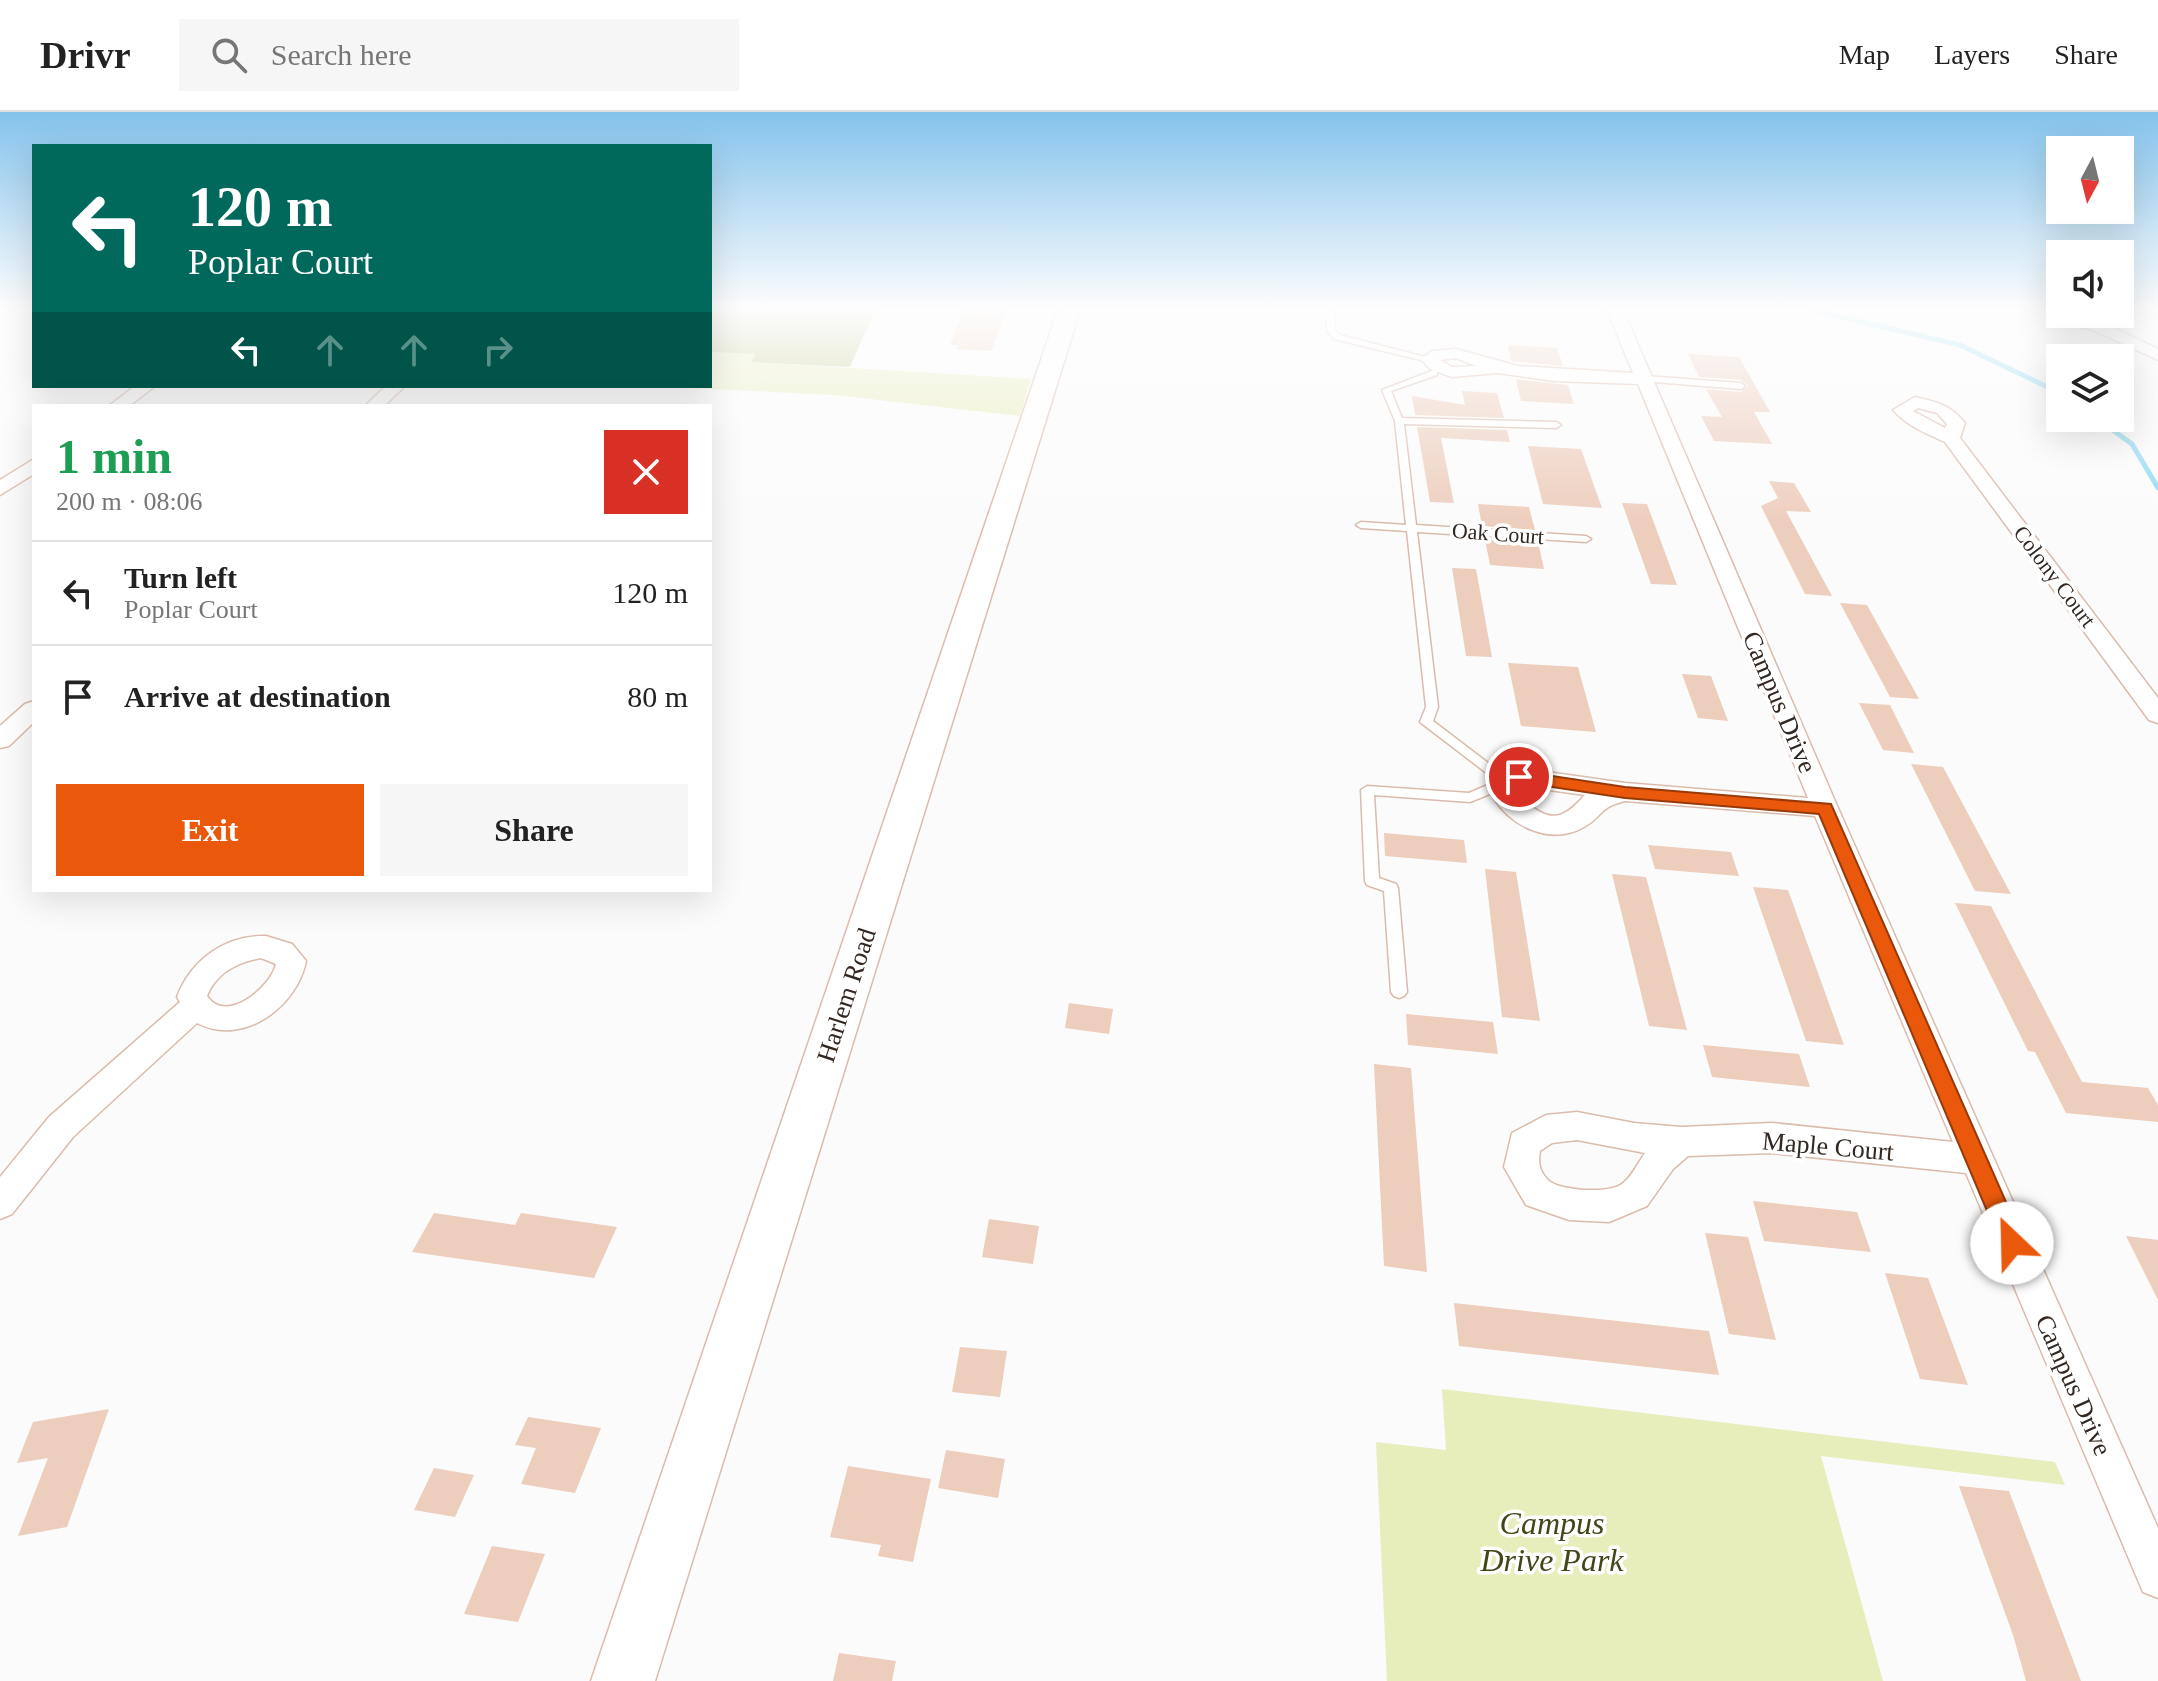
<!DOCTYPE html>
<meta charset="utf-8">
<style>
:root{--surface:#fff;--page:#f6f6f6;--text:#222;--muted:#767676;--line:#e0e0e0;--accent:#ea580c}
body{margin:0;font-family:"Times New Roman",serif;background:var(--page);color:var(--text);height:100vh;display:flex;flex-direction:column;font-size:30px;white-space:nowrap}
*{box-sizing:border-box;margin:0}
p{font-size:26px;color:var(--muted)}
.icon{flex:none;width:44px;height:44px;fill:none;stroke:currentColor;stroke-width:2;stroke-linecap:round;stroke-linejoin:round}
.map{position:relative;flex:1;overflow:hidden}
.sheet{position:absolute;left:32px;top:292px;width:680px;height:488px;display:flex;flex-direction:column;background:var(--surface);border-radius:0px;box-shadow:0 8px 32px #0002}
.sheet>*{flex:none}
.guide{position:absolute;left:32px;top:32px;width:680px;height:244px;border-radius:0px;box-shadow:0 8px 32px #0002;background:#00695c;color:#fff;overflow:hidden}
.needle{width:52px;rotate:187deg}
.fabs{position:absolute;left:2046px;top:24px;display:grid;gap:16px}
.fabs a{display:grid;place-items:center;width:88px;height:88px;border-radius:0px;background:var(--surface);box-shadow:0 8px 32px #0002;font-size:40px}
.pin{position:absolute;display:grid;place-items:center;width:68px;height:68px;color:#fff;margin:-34px;border:4px solid #fff;border-radius:50%;box-shadow:0 2px 8px #0007}
.me{position:absolute;width:88px;margin:-44px;rotate:336deg;stroke-linejoin:round;filter:drop-shadow(0 0 6px #0008)}
.turn{display:flex;align-items:center;gap:28px;height:168px;padding:0 24px;font-size:36px}
.turn .icon{width:104px;height:104px;stroke-width:2.5}
.turn b{display:block;font-size:56px;line-height:68px}
.lanes{display:flex;align-items:center;height:76px;padding:0 24px;background:#0003;justify-content:center;gap:40px;direction:ltr}
.lanes .off{opacity:.35}
.round{display:grid;place-items:center;flex:none;width:84px;height:84px;border-radius:0px;background:var(--page)}
.head{display:flex;align-items:center;justify-content:space-between;height:136px;padding:0 24px}
h1{font-size:48px;font-weight:700;line-height:60px;color:#1e9e55}
.button{display:flex;gap:16px;margin-top:auto;padding:16px 24px}
.button a{flex:1;height:92px;border-radius:0px;background:var(--accent);color:#fff;font-size:32px;font-weight:700;line-height:92px;text-align:center}
.button a+a{background:var(--page);color:var(--text)}
ul{padding:0;list-style:none}
li{display:flex;align-items:center;gap:24px;height:104px;padding:0 24px;border-top:2px solid var(--line)}
li div{flex:1}
li b{display:block;font-size:30px}
li em{font-style:normal}
header{display:flex;align-items:center;gap:48px;box-sizing:border-box;height:112px;padding:0 40px;background:var(--surface);border-bottom:2px solid var(--line)}
header strong{font-size:38px}
nav{display:flex;gap:44px;margin-inline-start:auto;font-size:28px}
.search{width:560px;height:72px;background:var(--page);display:flex;align-items:center;gap:20px;box-sizing:border-box;padding:0 28px;border-radius:0px;color:var(--muted);font-size:30px}
.map>svg:first-child{display:block}
</style>
<header>
<strong>Drivr</strong>
<div class="search"><svg class="icon" aria-label="search" viewBox="0 0 24 24"><circle cx="10" cy="10" r="6"/><path d="M15 15l6 6"/></svg>Search here</div>
<nav><a>Map</a><a>Layers</a><a>Share</a></nav>
</header>
<div class="map">
<svg width="2158" height="1569" viewBox="0 0 2158 1569">
<rect width="100%" height="100%" fill="#fbfbfb"/>
<path fill="#e8edbc" d="M710,240L757,242L753,250L1031,267L1020,304L835,283L650,274H710Z
M1442,1277L2055,1350L2065,1373L1821,1344L1883,1569H1387L1376,1330L1446,1338Z"/>
<path fill="#c1c789" d="M710,198H875L850,255L751,250L756,242L710,240Z"/>
<g fill="none" stroke-linecap="round" stroke-linejoin="round">
<path stroke="#8ed9f2" stroke-width="5" d="M1810,198L1960,233L2060,281
M2096,306L2132,332L2158,376"/>
</g>
<path fill="#edcdbc" d="M964,198H1006L991,239L957,237L959,233H950Z
M1508,233L1557,236L1563,254L1511,249Z
M1688,242L1739,245L1770,300H1754L1772,332L1714,329L1701,304L1722,305L1706,277L1741,280L1748,274L1741,268L1699,265Z
M1516,267L1568,273L1574,292L1521,289Z
M1462,279L1497,281L1504,306L1415,303L1412,284L1465,293Z
M1417,315L1507,318L1510,330L1441,326L1454,391L1430,390Z
M1528,334L1581,337L1602,396L1543,392Z
M1769,369L1794,371L1811,400L1786,399L1832,484L1805,482L1761,394L1778,386Z
M1622,391L1647,392L1677,473L1651,472Z
M1478,392L1529,395L1535,418L1482,414Z
M1485,427L1538,430L1544,457L1490,453Z
M1452,456L1476,457L1492,545L1466,544Z
M1840,491L1867,493L1919,587L1890,585Z
M1508,551L1578,555L1596,620L1521,614Z
M1682,562L1711,564L1728,609L1698,606Z
M1859,591L1890,593L1914,641L1883,638Z
M1911,652L1943,655L2011,782L1975,779Z
M1384,721L1464,728L1467,751L1385,744Z
M1648,733L1731,740L1739,764L1655,757Z
M1485,757L1516,760L1540,909L1502,905Z
M1612,762L1646,765L1687,918L1649,914Z
M1753,775L1788,778L1844,933L1806,929Z
M1955,791L1991,794L2082,970L2148,976L2158,993V1010L2066,1001L2035,940L2028,939Z
M1069,891L1113,897L1109,922L1065,916Z
M1406,902L1493,910L1498,942L1408,933Z
M1703,933L1799,942L1810,975L1712,965Z
M1374,952L1411,956L1427,1160L1384,1154Z
M1753,1089L1857,1100L1871,1140L1764,1129Z
M434,1101L515,1113L521,1101L617,1115L594,1166L412,1140Z
M989,1107L1039,1114L1033,1152L982,1145Z
M1705,1121L1748,1125L1776,1228L1729,1222Z
M2126,1124L2158,1128V1188Z
M1885,1161L1928,1166L1968,1273L1920,1267Z
M1454,1191L1709,1219L1719,1263L1459,1234Z
M960,1235L1007,1239L1000,1285L952,1280Z
M109,1297L67,1415L18,1424L48,1346L17,1351L33,1310Z
M528,1305L601,1316L575,1381L521,1372L536,1336L515,1333Z
M946,1338L1005,1347L998,1386L938,1376Z
M848,1354L931,1367L913,1450L878,1444L881,1433L830,1425Z
M434,1356L474,1363L455,1405L414,1398Z
M1959,1374L2009,1379L2081,1569H2026L2013,1523Z
M492,1434L545,1442L518,1510L464,1502Z
M839,1541L896,1549L892,1569H833Z"/>
<g fill="none" stroke-linecap="round" stroke-linejoin="round">
<defs>
<path id="service" d="M1326,198H1334L1335,218L1340,223L1433,247L1429,250L1334,227L1327,219Z
M1434,258L1437,259V263L1391,279L1402,306L1556,310L1561,313L1556,316L1404,312L1416,413L1586,424L1591,427L1586,430L1417,420L1438,595L1433,609L1513,670L1512,673L1470,690L1374,683L1379,766L1396,772L1398,776L1407,880L1404,884L1399,886L1394,884L1391,880L1384,779L1367,773L1365,769L1361,678L1367,674L1469,681L1497,669L1420,610L1426,595L1407,419L1361,416L1356,413L1361,410L1406,413L1395,309L1382,278Z
M1645,264L1741,271L1745,274L1741,277L1642,269L1641,267Z"/>
<path id="minor" d="M0,198H11L0,204Z
M1607,198H1623L1838,696L2158,1416V1486L2143,1480L1966,1061L1772,1041L1688,1044L1673,1057L1647,1094L1609,1110L1569,1108L1526,1093L1504,1055L1512,1021L1546,1003L1577,1000L1634,1011L1681,1015L1772,1011L1953,1030L1815,704L1625,689C1597,696 1605,703 1584,715C1551,734 1511,715 1493,685L1498,664L1519,656L1625,671L1808,686L1638,272L1554,269L1498,261L1452,265L1430,257L1421,247L1432,239L1456,237L1518,254L1633,261ZM1456,246L1476,254L1452,255L1440,248ZM1520,675L1521,674L1585,683C1562,709 1550,711 1522,687ZM1577,1028L1645,1041C1638,1051 1631,1066 1622,1072C1609,1082 1559,1079 1548,1068C1539,1059 1538,1050 1540,1039L1552,1031Z
M2031,198H2055L2060,202L2099,211L2125,198H2145L2114,216L2158,237V248L2095,219L2033,201Z
M135,274H155L129,294H109Z
M386,274H405L384,294H365Z
M1915,285C1937,290 1951,293 1965,311L1960,326L2158,586V611L2149,608L1945,330C1926,321 1907,314 1893,298ZM1918,296L1937,301L1947,312L1945,316L1913,299Z
M34,347V362L0,383V368Z
M34,589V610L9,634L0,636V614L25,592Z
M266,824L292,832L306,849C297,895 243,935 197,911L73,1025L12,1102L0,1107V1065L49,1005L180,890L177,885C191,848 225,823 266,824ZM261,846L276,852C271,875 226,913 207,884C216,861 238,850 261,846Z"/>
<path id="secondary" d="M1058,198H1080L655,1569H591Z"/>
</defs>
<use href="#service" stroke="#dbbbab" stroke-width="3"/>
<use href="#minor" stroke="#dbbbab" stroke-width="3"/>
<use href="#secondary" stroke="#dbbbab" stroke-width="3"/>
<use href="#service" fill="#fff" fill-rule="evenodd"/>
<use href="#minor" fill="#fff" fill-rule="evenodd"/>
<use href="#secondary" fill="#fff" fill-rule="evenodd"/>
</g>
<linearGradient id="sky" x2="0" y2="1"><stop stop-color="#84c3ec"/><stop offset="0.47" stop-color="#fdfdfd"/><stop offset="1" stop-color="#fdfdfd" stop-opacity="0"/></linearGradient>
<rect width="2158" height="417" fill="url(#sky)"/>
<path fill="#ea580c" stroke="#983908" stroke-width="2" d="M1519,659L1625,675L1831,692L2024,1131L2020,1139L2012,1142L2004,1139L1819,702L1625,686L1513,669L1511,665L1513,661Z"/>
<g text-anchor="middle" stroke-width="7" stroke-linejoin="round" paint-order="stroke">
<g font-size="22" fill="#332721" stroke="#fff">
<text transform="translate(1498 421) rotate(4)" y="8">Oak Court</text>
<text transform="translate(2055 464) rotate(53)" y="8">Colony Court</text>
</g>
<g font-size="26" fill="#332721" stroke="#fff">
<text transform="translate(1780 590) rotate(67)" y="9">Campus Drive</text>
<text transform="translate(846 883) rotate(-72)" y="9">Harlem Road</text>
<text transform="translate(1828 1034) rotate(5)" y="9">Maple Court</text>
<text transform="translate(2074 1273) rotate(66)" y="9">Campus Drive</text>
</g>
<g font-size="32" font-style="italic" fill="#434617" stroke="#fff">
<text x="1552" y="1422">Campus<tspan x="1552" dy="37">Drive Park</tspan></text>
</g>
</g>
</svg>
<div class="fabs">
<a><svg class="needle" viewBox="-14 -14 28 28"><path d="M0-13l5 13h-10z" fill="#e53935"/><path d="M0 13l5-13h-10z" fill="#767676"/></svg></a>
<a><svg class="icon" aria-label="sound" viewBox="0 0 24 24"><path d="M4 9h4l5-4v14l-5-4H4zM17 9q2 3 0 6"/></svg></a>
<a><svg class="icon" aria-label="layers" viewBox="0 0 24 24"><path d="M12 4l9 5-9 5-9-5zM3 14l9 5 9-5"/></svg></a>
</div>
<div class="pin" style="left:1519px;top:665px;background:#d93025"><svg class="icon" aria-label="arrive" viewBox="0 0 24 24"><path d="M6 21V4h12l-3 4 3 4H6"/></svg></div>
<svg class="me" style="left:2012px;top:1131px" viewBox="-20 -20 40 40"><circle r="19" fill="#fff"/><path d="M0-13L10 11 0 6-10 11z" fill="#ea580c"/></svg>
<div class="guide">
<div class="turn"><svg class="icon" aria-label="left" viewBox="0 0 24 24"><path d="M17 20v-9H6M10 6l-5 5 5 5"/></svg><div><b>120 m</b>Poplar Court</div></div>
<div class="lanes"><svg class="icon" aria-label="left" viewBox="0 0 24 24"><path d="M17 20v-9H6M10 6l-5 5 5 5"/></svg><svg class="icon off" aria-label="ahead" viewBox="0 0 24 24"><path d="M12 20V5M6 11l6-6 6 6"/></svg><svg class="icon off" aria-label="ahead" viewBox="0 0 24 24"><path d="M12 20V5M6 11l6-6 6 6"/></svg><svg class="icon off" aria-label="right" viewBox="0 0 24 24"><path d="M7 20v-9h11M14 6l5 5-5 5"/></svg></div>
</div>
<section class="sheet">
<div class="head"><div><h1>1 min</h1><p>200 m · 08:06</p></div><a class="round" style="background:#d93025;color:#fff"><svg class="icon" aria-label="close" viewBox="0 0 24 24"><path d="M6 6l12 12M18 6L6 18"/></svg></a></div>
<ul>
<li><svg class="icon" aria-label="left" viewBox="0 0 24 24"><path d="M17 20v-9H6M10 6l-5 5 5 5"/></svg><div><b>Turn left</b><p>Poplar Court</p></div><em>120 m</em></li>
<li><svg class="icon" aria-label="arrive" viewBox="0 0 24 24"><path d="M6 21V4h12l-3 4 3 4H6"/></svg><div><b>Arrive at destination</b></div><em>80 m</em></li>
</ul>
<div class="button"><a>Exit</a><a>Share</a></div>
</section>
</div>
